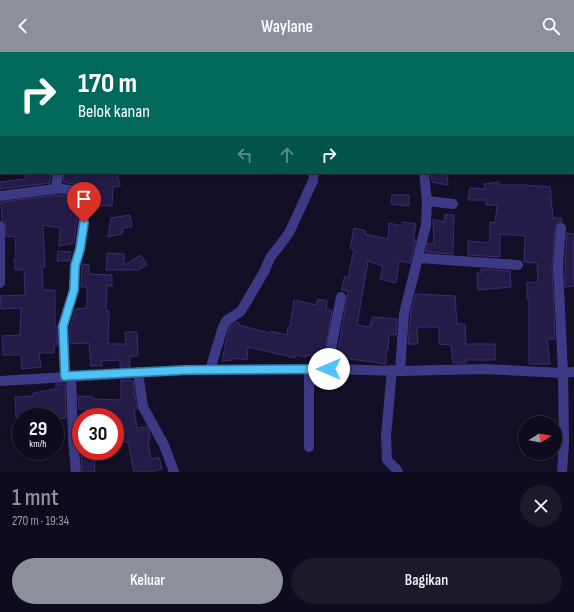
<!DOCTYPE html>
<html lang="id">
<meta charset="utf-8">
<style>
:root{--surface:#0e0b1c;--page:#1c1929;--text:#f1f3f6;--muted:#9b9ba3;--line:#2e2b3b;--accent:#8c9099}
body{margin:0;font-family:"Sofia Sans Condensed",sans-serif;background:var(--page);color:var(--text);height:100vh;display:flex;flex-direction:column;font-size:15px;white-space:nowrap}
*{box-sizing:border-box;margin:0}
p{font-size:13px;color:var(--muted)}
.icon{flex:none;width:22px;height:22px;fill:none;stroke:currentColor;stroke-width:2;stroke-linecap:round;stroke-linejoin:round}
.map{position:relative;height:420px;overflow:hidden}
.side{display:flex;flex-direction:column;background:var(--surface);flex:1}
.side>*{flex:none}
.top-card{position:absolute;left:0px;top:0px;width:574px;height:122px;box-shadow:0 2px 6px #0003,0 0 0 1px var(--line);background:#00695c;color:#fff;overflow:hidden}
.needle{width:26px;rotate:79deg}
.tools{position:absolute;left:518px;top:364px;display:grid;gap:8px}
.tools a{display:grid;place-items:center;width:44px;height:44px;border-radius:50%;background:var(--surface);box-shadow:0 2px 6px #0003,0 0 0 1px var(--line);font-size:20px}
.speed{position:absolute;left:12px;top:356px;display:flex;gap:8px;font-size:20px;font-weight:700;text-align:center}
.speed>*{display:grid;place-content:center;width:52px;height:52px;border-radius:50%;background:var(--surface);box-shadow:0 2px 6px #0003,0 0 0 1px var(--line);line-height:1}
.speed small{font-size:10px;font-weight:400}
.speed .limit{border:6px solid #d22;background:#fff;color:#111}
.pin{position:absolute;display:grid;place-items:center;width:34px;height:34px;color:#fff;margin:-41px -17px;border-radius:50% 50% 50% 0;rotate:-45deg;box-shadow:0 0 4px #0007}
.pin .icon{rotate:45deg}
.me{position:absolute;width:44px;margin:-22px;rotate:270deg;stroke-linejoin:round;filter:drop-shadow(0 0 3px #0008)}
.turn{display:flex;align-items:center;gap:14px;height:84px;padding:0 12px;font-size:18px}
.turn .icon{width:52px;height:52px;stroke-width:2.5}
.turn b{display:block;font-size:28px;line-height:34px}
.lanes{display:flex;align-items:center;height:38px;padding:0 12px;background:#0003;justify-content:center;gap:20px;direction:ltr}
.lanes .off{opacity:.35}
.round{display:grid;place-items:center;flex:none;width:42px;height:42px;border-radius:21px;background:var(--page)}
.summary{display:flex;align-items:center;justify-content:space-between;height:68px;padding:0 12px}
h1{font-size:24px;font-weight:600;line-height:30px;color:var(--accent)}
.cta{display:flex;gap:8px;margin-top:auto;padding:8px 12px}
.cta a{flex:1;height:46px;border-radius:24px;background:var(--accent);color:#fff;font-size:16px;font-weight:600;line-height:46px;text-align:center}
.cta a+a{background:var(--page);color:var(--text)}
header{display:flex;justify-content:space-between;align-items:center;height:52px;padding:0 12px;background:var(--accent);color:#fff;font-size:18px;font-weight:600}
.map>svg:first-child{display:block}
</style>
<header><svg class="icon" aria-label="back" viewBox="0 0 24 24"><path d="M15 5l-7 7 7 7"/></svg>Waylane<svg class="icon" aria-label="search" viewBox="0 0 24 24"><circle cx="10" cy="10" r="6"/><path d="M15 15l6 6"/></svg></header>
<div class="map">
<svg width="574" height="420" viewBox="0 0 574 420">
<rect width="100%" height="100%" fill="#130f26"/>
<path fill="#241b47" stroke="#3b2d73" d="M25,121H51L50,131L0,137V130L25,127Z
M64,121H117L120,134L113,135L112,154L91,153L89,137L85,134L63,130Z
M431,121H447L448,133L432,130Z
M499,130V133H525L550,135L553,166H562V170H558L555,176L552,215L555,287H547L550,312H529V246L527,247V230L538,231L537,211L524,210L525,184L500,182V205L468,203V189L490,191V170L495,171L497,153H486V148H468L470,136L485,137L484,132Z
M57,143L78,146V158L74,191L59,194L60,176L43,173L45,215H42L43,238H55V274H57V293H54V301H39L41,315L22,317L21,303H3L2,284L20,283L21,256L1,257L0,244L25,243L24,217L15,218L14,207L16,206L15,184L6,185V174L5,170L2,168L1,150Z
M392,143H409V154L391,152Z
M445,162L454,163L453,202L426,200L428,191L434,192L433,167L444,170Z
M130,163L132,175L123,176L122,182L108,185L111,166Z
M403,170L416,172L413,188H416L410,211L399,209L396,231L380,227L383,214L368,209L357,273L370,275L372,265L397,267L396,283L389,282L388,298H386V312L337,305L347,246L348,239L341,238L345,224L348,226L354,197L350,196L354,176L366,179L365,182L388,187L389,171L402,174Z
M567,181L574,182V234L565,235V215Z
M58,199L71,200L69,209H57Z
M107,201L124,202V213L141,203L147,213L138,218H106Z
M82,212L89,213V222L112,223V234L107,233L106,259H109L108,292H126L125,280H137L138,304H130V315H120V308L101,309L102,314H91L89,291L70,292V275L71,274L75,257L87,256V235H81Z
M481,217L510,219L511,235L478,238L477,221H481Z
M416,242L455,244L457,272H465L466,292H495V308H466V311H453L451,293L439,292V275H417L418,292H408L411,260Z
M318,247L327,249L326,257L332,259L324,306L307,303L306,305L295,303V306L248,295L247,308L232,306V308L222,309L228,280L231,273L236,270L239,271V273L269,281L270,279L287,283L288,275H290L294,248L316,253Z
M121,328H131V329H133L137,357H134L137,376L147,375L149,379L150,388H148L151,407L159,405L162,417L150,420H134L128,390L115,389V365H98V359L97,358L79,357L78,344L93,345V347L121,348Z
M56,332H65L66,366L58,367L57,365H16L15,345L33,344V341L56,337Z
M81,403L94,405L95,420H82Z"/>
<g fill="none" stroke-linecap="round" stroke-linejoin="round">
<path stroke="#3d3a85" stroke-width="10" d="M145,0L146,1
M15,1V0
M427,1V0
M0,79H1
M56,136L84,140L85,158L80,197L75,213L74,238L63,274L65,324
M0,144L55,137L56,136L58,121
M427,149L453,152
M0,174V231
M561,176L558,215L563,321L564,390L562,420
M419,206L518,213
M329,317L331,297L341,245
M210,318L222,278L226,269L241,259L264,220L270,206L289,181L313,129L314,121
M392,318L386,384L387,408L396,417L398,420
M400,319L404,262L426,173L427,149L424,121
M138,320L143,355L164,393L174,420
M71,324L73,387L76,420
M0,329L186,318L329,317L400,319L485,317L563,321L574,320
M309,395V317"/>
</g>
<g fill="none" stroke-linecap="round" stroke-linejoin="round">
<defs>
<path id="route" d="M84,171L80,197L75,214L74,238L63,274L65,324L186,318L329,317"/>
</defs>
<use href="#route" stroke="#337fa1" stroke-width="10"/>
<use href="#route" stroke="#4fc3f7" stroke-width="7"/>
</g>
</svg>
<div class="tools">
<a><svg class="needle" viewBox="-14 -14 28 28"><path d="M0-13l5 13h-10z" fill="#e53935"/><path d="M0 13l5-13h-10z" fill="#9b9ba3"/></svg></a>
</div>
<div class="speed"><div>29<small>km/h</small></div><div class="limit">30</div></div>
<div class="pin" style="left:84px;top:171px;background:#d93025"><svg class="icon" aria-label="arrive" viewBox="0 0 24 24"><path d="M6 21V4h12l-3 4 3 4H6"/></svg></div>
<svg class="me" style="left:329px;top:317px" viewBox="-20 -20 40 40"><circle r="19" fill="#fff"/><path d="M0-13L10 11 0 6-10 11z" fill="#4fc3f7"/></svg>
<div class="top-card">
<div class="turn"><svg class="icon" aria-label="right" viewBox="0 0 24 24"><path d="M7 20v-9h11M14 6l5 5-5 5"/></svg><div><b>170 m</b>Belok kanan</div></div>
<div class="lanes"><svg class="icon off" aria-label="left" viewBox="0 0 24 24"><path d="M17 20v-9H6M10 6l-5 5 5 5"/></svg><svg class="icon off" aria-label="ahead" viewBox="0 0 24 24"><path d="M12 20V5M6 11l6-6 6 6"/></svg><svg class="icon" aria-label="right" viewBox="0 0 24 24"><path d="M7 20v-9h11M14 6l5 5-5 5"/></svg></div>
</div>
</div>
<section class="side">
<div class="summary"><div><h1>1 mnt</h1><p>270 m · 19:34</p></div><a class="round"><svg class="icon" aria-label="close" viewBox="0 0 24 24"><path d="M6 6l12 12M18 6L6 18"/></svg></a></div>
<div class="cta"><a>Keluar</a><a>Bagikan</a></div>
</section>
